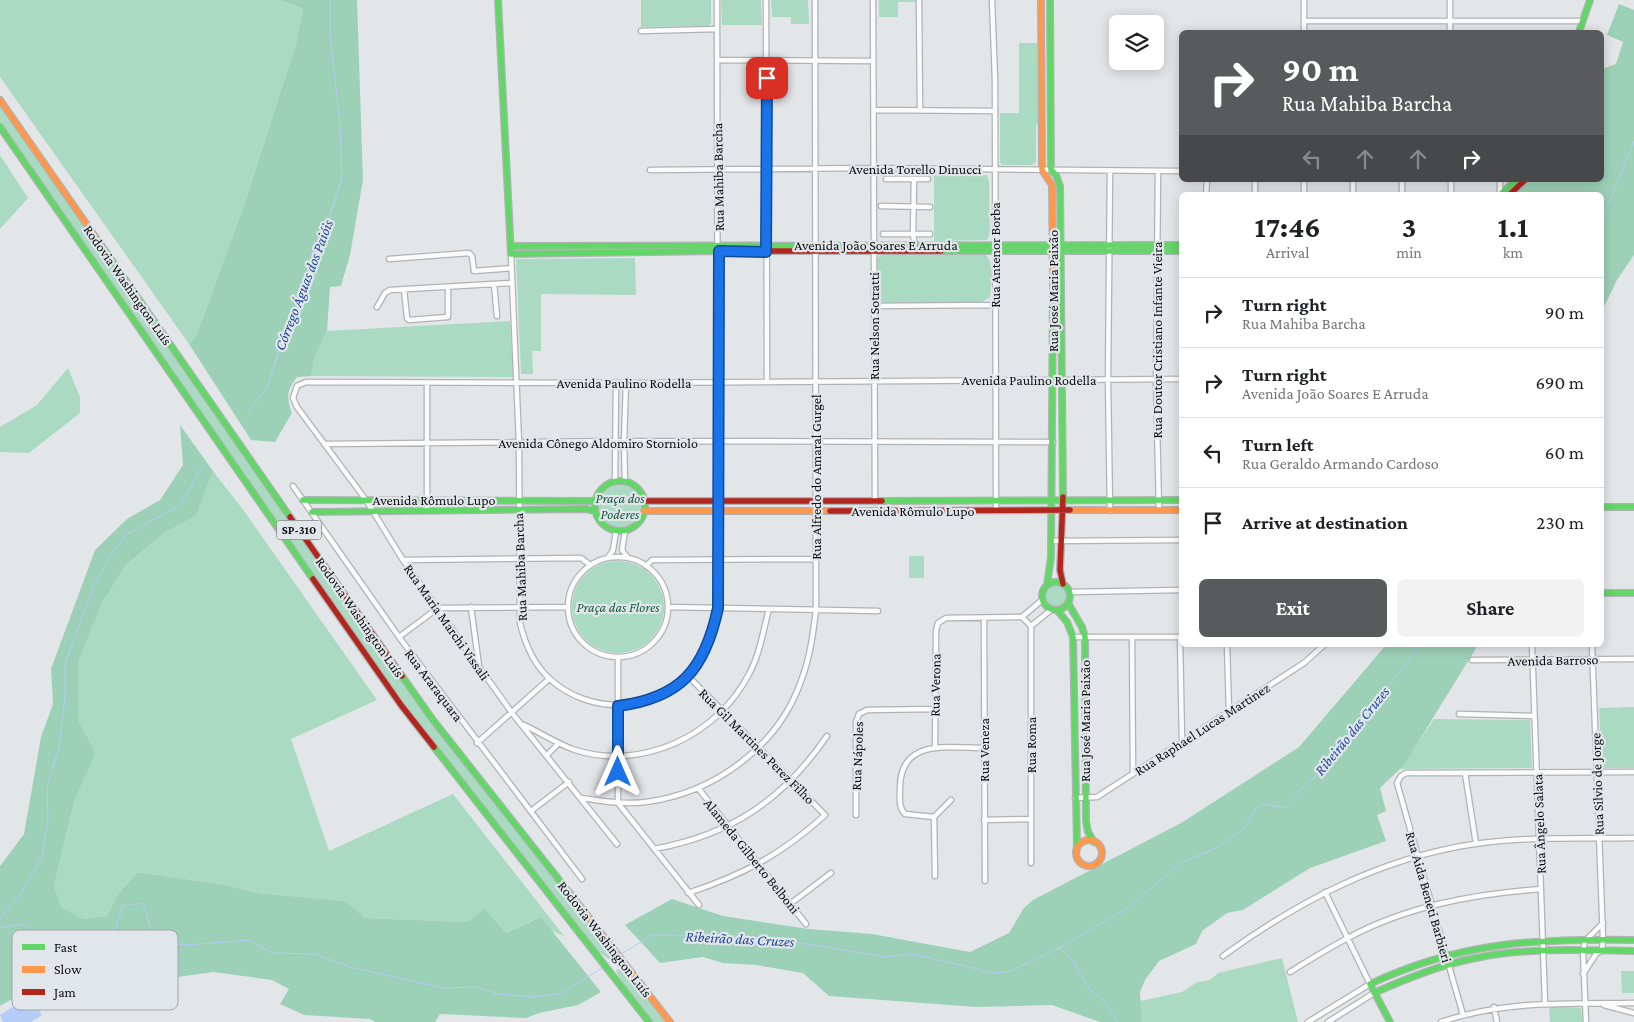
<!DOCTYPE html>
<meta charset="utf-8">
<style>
:root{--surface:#fff;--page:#f2f2f2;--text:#202124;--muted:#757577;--line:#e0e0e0;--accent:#585a5c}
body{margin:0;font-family:"Crimson Pro",serif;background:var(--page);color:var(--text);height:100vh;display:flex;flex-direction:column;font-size:19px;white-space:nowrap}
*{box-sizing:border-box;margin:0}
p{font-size:16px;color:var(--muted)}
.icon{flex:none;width:28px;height:28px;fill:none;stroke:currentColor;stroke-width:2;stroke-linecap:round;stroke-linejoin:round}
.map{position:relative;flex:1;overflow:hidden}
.side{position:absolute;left:1179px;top:192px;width:425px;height:455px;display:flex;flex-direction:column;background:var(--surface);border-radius:8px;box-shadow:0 2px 12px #0003}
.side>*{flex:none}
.guide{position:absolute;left:1179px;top:30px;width:425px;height:152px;border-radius:8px;box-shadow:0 2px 12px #0003;background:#585a5c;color:#fff;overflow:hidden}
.tools{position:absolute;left:1109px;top:15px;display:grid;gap:10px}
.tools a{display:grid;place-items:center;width:55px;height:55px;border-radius:8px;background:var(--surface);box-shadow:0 2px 12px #0003;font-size:25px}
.pin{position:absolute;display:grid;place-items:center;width:42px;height:42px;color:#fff;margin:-21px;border-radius:10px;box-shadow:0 2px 8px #0006}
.me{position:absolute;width:55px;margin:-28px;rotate:0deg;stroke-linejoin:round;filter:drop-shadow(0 0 4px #0008)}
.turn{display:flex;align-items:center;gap:18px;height:105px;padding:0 20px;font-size:22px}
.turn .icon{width:65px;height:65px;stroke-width:2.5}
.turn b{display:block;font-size:35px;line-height:42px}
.lanes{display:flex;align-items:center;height:48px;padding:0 20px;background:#0003;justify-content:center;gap:25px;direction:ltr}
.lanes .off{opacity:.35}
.eta{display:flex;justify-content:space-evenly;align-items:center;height:85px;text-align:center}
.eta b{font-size:30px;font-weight:700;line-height:35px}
.cta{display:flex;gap:10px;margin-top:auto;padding:10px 20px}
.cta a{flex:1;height:58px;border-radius:8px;background:var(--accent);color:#fff;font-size:20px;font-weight:700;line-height:58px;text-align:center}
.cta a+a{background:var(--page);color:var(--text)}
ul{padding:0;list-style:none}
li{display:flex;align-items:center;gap:15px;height:70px;padding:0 20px;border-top:1px solid var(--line)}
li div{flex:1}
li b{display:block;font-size:19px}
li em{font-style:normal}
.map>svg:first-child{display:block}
</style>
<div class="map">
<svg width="1634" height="1022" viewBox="0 0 1634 1022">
<rect width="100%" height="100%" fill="#e3e6e9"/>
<path fill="#aadbc2" d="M0,0H280L303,9L296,44L244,205L196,336L189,344L0,77Z
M641,0H711V23L708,26L641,27Z
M721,0H761L762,25H722Z
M771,0H808L809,24H791V17H772Z
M879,0H916V2H898V17H879Z
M1019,43H1037L1039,124L1036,125V162L1032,165H1002L1000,162V113H1019Z
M0,105L394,671L607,946L614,957L610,960L596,950L387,680L0,123Z
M0,155L28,198L0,229Z
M934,175H987L989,181L990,234L987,240L934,241Z
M883,253L984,254C996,260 991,285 990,297L982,302L883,303L878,297L877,258Z
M635,258L636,295L541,294V351H532L533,374H521L516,259Z
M510,321L513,377L311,376L314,359L327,331Z
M68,368L80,397V413L29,453L0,452V427L37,405Z
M213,471L244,511L377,700L291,739L329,851L453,794L564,936L550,930L540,917L506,933L468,922L365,918L344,901L258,893L226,885L138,872L118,894L107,916L83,919L61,908L54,886L74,802L96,753L78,720V663L101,605L126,565L164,533L196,516Z
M599 506a21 21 0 1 1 42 0a21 21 0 1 1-42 0Z
M909,556H924V578H909Z
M572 607a46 46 0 1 1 92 0a46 46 0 1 1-92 0Z
M1045 596a11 11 0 1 1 22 0a11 11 0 1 1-22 0Z
M1634,707V768H1604L1602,765L1599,708Z
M1434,719L1530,720L1532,768L1400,769Z
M1282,958L1298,1022H1142L1140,1001L1182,992L1197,982L1210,980L1218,973Z
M620,968L635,982L667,1022H653L625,987L616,971Z
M1621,971H1634V993H1622Z
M1549,1006L1581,1008L1583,1022H1550Z"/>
<path fill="#9dd1b7" d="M280,0H357L363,180L350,255L341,286L330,287L327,331L314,359L311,376L297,377C287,390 286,397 292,413L275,442L251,440L189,344L196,336L244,205L296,44L303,9Z
M1619,4L1634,10V255L1617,280L1601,313V195H1514L1531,180H1601V69L1616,64L1623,42L1607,35Z
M180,425L213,471L196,516L164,533L126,565L101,605L78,663V720L96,753L74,802L54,886L61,907L83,919L107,916L118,894L138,872L226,885L258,893L345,901L365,918L468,922L484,909L506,933L541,917L601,992L578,1005L539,1013L526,1018L440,1014L435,1022H375L370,1019L304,1015L280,1004L289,989L272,980L213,972L47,995L28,990L0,1006V866L24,834L41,737L53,704L51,669L95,550L127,519L160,500L183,465Z
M1386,645H1478L1404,765L1380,788L1386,811L1377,815L1386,841L1310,868L1243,910L1227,913L1202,931L1196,944L1159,961L1145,980L1140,992L1142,1022H1100L1052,1005L976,1007L829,996L803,973L756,965L723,963L703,957L660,963L625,925L672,899L723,916L809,929L872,934L970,952L1009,933L1024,908L1033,900L1181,823L1299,747Z"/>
<path fill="#b4ccf7" d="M30,996L42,1015L31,1022H3L0,1015Z"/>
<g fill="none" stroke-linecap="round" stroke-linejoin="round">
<path stroke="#b4ccf7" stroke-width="1" d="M1601,222L1634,141
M248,412L267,388L285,333L301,302L342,179L340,125L330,35V1
M0,919L21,893L42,857L48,818L47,788L59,747L65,697V664L94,585L111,555L127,534L177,507L188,494L195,478L204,465
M0,928L20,924L42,933L104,938L116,927L122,906L143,903L151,929L162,941L186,945L249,940L272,953L315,954L350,967L443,988L476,987L499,994L534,997L560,994L602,968
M1059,948L1073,961L1090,990L1102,998L1118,1022
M621,954L652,935L736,936L770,942H795L885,957L913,954L994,973L1011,971L1059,948L1128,908L1182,862L1214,849L1244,829L1255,809L1264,804L1285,808L1304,786L1331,763L1420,645
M607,964L616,958"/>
<defs>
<path id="street" d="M766,0L767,382
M873,0L875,502
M919,0L920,110
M992,0L995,80L996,510
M1304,0V32
M1304,21H1583
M641,31L717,29
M1450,32V0
M718,60L873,61
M874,110L995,111
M650,170L873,168L1181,171
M1158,171L1156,380L1159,510
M886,179H928
M914,179L913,234L915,247
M1255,180V195
M1304,180V195
M1353,180V195
M1451,180V195
M1206,195L1207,180
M1402,195V180
M1500,195V180
M881,206L930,207
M883,234H930
M511,254L519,443L520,623C525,644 533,664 550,679C588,714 651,714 688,677C706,660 713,632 718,608L717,0
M389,259L469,253L472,256L474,271L512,268
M494,284L497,316
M404,289L407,318L409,320L448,317V287
M874,306L995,305
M377,307L385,293L390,290L512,283
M427,384V510
M324,444L624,441L1053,442
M615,482L616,383
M625,482L624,441L626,383
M293,486L399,637L582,879
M1110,511L1108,380L1110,171
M625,531L622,550L628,558
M1051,541L1181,540
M568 607a50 50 0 1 1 100 0a50 50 0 1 1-100 0Z
M608,558L613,550L616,531
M403,560L581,558L590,565
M646,566L652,560L816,559
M1070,592L1181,590
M471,607L479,666
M668,607L878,611
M1022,617L1042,600
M1022,617L1031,626
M984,618L985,881
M1031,626L1051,610
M399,637L438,608L568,607
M1073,637H1181
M1132,637L1133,773
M1180,637L1182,742
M1227,645L1229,712
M1532,645L1545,1003
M618,657V803L699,905
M1472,660L1634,659
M1459,714L1534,716
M524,725C541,733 557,744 575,750C642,771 717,736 749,674C760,654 763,631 769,609
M477,743L549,679
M935,748L936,631L938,623L946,618L1022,617
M547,755L558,744
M1465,773L1476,844
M698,788L806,924
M581,798C603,801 624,805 646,802C714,793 778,747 801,681C810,658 813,634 816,610L815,0
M1075,798L1097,797L1304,663L1324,645
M951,800L934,817L905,814C898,807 900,797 900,788C900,738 948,748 984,748
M531,811L569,782
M856,815V722L859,714L867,710L935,709
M934,817L935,876
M984,820L1031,819
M617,844L512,713L403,560L366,500L297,407L293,398L297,386L306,382L626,383L1181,379
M654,849C731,835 783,800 827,736
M1031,863V626
M688,893C743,875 782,854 825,815L689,677
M790,904L831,873
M1223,956C1299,901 1381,858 1474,844C1527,836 1581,839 1634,838
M1290,972C1308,961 1327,949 1346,939C1406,906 1474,894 1541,889
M1583,974L1596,954L1602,950L1603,940L1592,645
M1604,1005L1634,1013
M1494,1007L1497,1022
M1463,1015L1397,783L1401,776L1406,773L1634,772
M1308,1022L1370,984L1325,892
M1328,1022L1374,993
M1441,1022C1506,1000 1567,1004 1634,1003
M1586,1022L1583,951L1585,941L1603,923"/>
<path id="fast" d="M498,0L511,254L720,251
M1050,0L1051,170L1056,175L1060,186L1063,497
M1579,32L1590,0
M0,127L313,579
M1500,195L1516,180
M101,245L290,517
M511,246L1181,245
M941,251H1181
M595 506a25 25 0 1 1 50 0a25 25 0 1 1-50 0Z
M303,500L595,501
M882,501L1181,500
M1601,507H1634
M312,512L586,509L595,511
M1042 596a14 14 0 1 1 28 0a14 14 0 1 1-28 0Z
M1047,585L1051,557L1053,281
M1601,593H1634
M1068,603L1082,627L1085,637L1086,821L1088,832L1094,842
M1057,610L1067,622L1073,637L1077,849
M402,676L433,720L586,914
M434,747L649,1022
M1374,993C1405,979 1437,966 1471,959C1524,947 1580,950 1634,951
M1390,1022L1370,984C1462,941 1535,939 1634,940"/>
<path id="slow" d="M1041,0L1042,170L1052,185L1053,281
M0,100L101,245
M1070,510H1181
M644,511H830
M1076 853a13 13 0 1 1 26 0a13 13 0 1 1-26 0Z
M586,914L670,1022"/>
<path id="jam" d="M1509,195L1525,180
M720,251H941
M1063,497L1060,570L1063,584
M644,501H882
M830,511L1070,510
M290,517L402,676
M313,579L401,705L434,747"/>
</defs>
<use href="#street" stroke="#b0b3b5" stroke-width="7"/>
<use href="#fast" stroke="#b0b3b5" stroke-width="8"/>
<use href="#slow" stroke="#b0b3b5" stroke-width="8"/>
<use href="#jam" stroke="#b0b3b5" stroke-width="8"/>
<use href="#street" stroke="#fbfbfc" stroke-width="4.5"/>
<use href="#fast" stroke="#63d668" stroke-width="5.5"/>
<use href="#slow" stroke="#ff974d" stroke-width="5.5"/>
<use href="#jam" stroke="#b3261e" stroke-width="5.5"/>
</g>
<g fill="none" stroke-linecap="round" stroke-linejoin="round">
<defs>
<path id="route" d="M618,772V706C681,698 705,669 718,608L719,251L766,252L767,78"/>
</defs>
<use href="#route" stroke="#114b97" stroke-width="12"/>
<use href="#route" stroke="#1a73e8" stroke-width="9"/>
</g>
<g text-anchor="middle" stroke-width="4.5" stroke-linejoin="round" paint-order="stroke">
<rect fill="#e1e6eb" stroke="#4d4f52" stroke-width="1" x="276.5" y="520.5" width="45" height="19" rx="4"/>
<g font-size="12" font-weight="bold" fill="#0d0e10">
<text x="299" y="534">SP-310</text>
</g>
<g font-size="14" fill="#0d0e10" stroke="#e1e6eb">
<text x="915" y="174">Avenida Torello Dinucci</text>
<text transform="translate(718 177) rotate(-91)" y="5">Rua Mahiba Barcha</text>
<text x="876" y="250">Avenida João Soares E Arruda</text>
<text transform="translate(995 255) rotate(-90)" y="5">Rua Antenor Borba</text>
<text transform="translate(128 285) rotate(55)" y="5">Rodovia Washington Luís</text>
<text transform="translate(1053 291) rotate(-90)" y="5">Rua José Maria Paixão</text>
<text transform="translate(874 326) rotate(-90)" y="5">Rua Nelson Sotratti</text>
<text transform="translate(1157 340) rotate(-90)" y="5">Rua Doutor Cristiano Infante Vieira</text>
<text x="1029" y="385">Avenida Paulino Rodella</text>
<text x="624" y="388">Avenida Paulino Rodella</text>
<text x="598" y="448">Avenida Cônego Aldomiro Storniolo</text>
<text transform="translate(816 477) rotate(-90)" y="5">Rua Alfredo do Amaral Gurgel</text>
<text x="434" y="505">Avenida Rômulo Lupo</text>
<text x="913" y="516">Avenida Rômulo Lupo</text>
<text transform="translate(520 567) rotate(-92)" y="5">Rua Mahiba Barcha</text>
<text transform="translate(360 617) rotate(55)" y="5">Rodovia Washington Luís</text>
<text transform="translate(447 622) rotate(55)" y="5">Rua Maria Marchi Vissali</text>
<text transform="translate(1553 660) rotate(-1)" y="5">Avenida Barroso</text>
<text transform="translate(434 685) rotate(53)" y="5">Rua Araraquara</text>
<text transform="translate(935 685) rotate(-89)" y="5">Rua Verona</text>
<text transform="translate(1085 721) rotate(-90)" y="5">Rua José Maria Paixão</text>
<text transform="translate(1202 729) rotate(-33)" y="5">Rua Raphael Lucas Martinez</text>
<text transform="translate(1031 745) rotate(-90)" y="5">Rua Roma</text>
<text transform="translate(757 746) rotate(45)" y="5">Rua Gil Martines Perez Filho</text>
<text transform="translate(984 750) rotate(-90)" y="5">Rua Veneza</text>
<text transform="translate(857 756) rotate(-88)" y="5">Rua Nápoles</text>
<text transform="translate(1597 784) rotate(-92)" y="5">Rua Silvio de Jorge</text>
<text transform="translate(1539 824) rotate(-92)" y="5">Rua Ângelo Salata</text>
<text transform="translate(752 856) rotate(51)" y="5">Alameda Gilberto Belboni</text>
<text transform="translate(1429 897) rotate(74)" y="5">Rua Aida Beneti Barbieri</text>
<text transform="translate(605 939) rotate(52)" y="5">Rodovia Washington Luís</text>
</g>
<g font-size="14" font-style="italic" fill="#175d3c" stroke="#e1e6eb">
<text x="620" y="503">Praça dos<tspan x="620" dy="16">Poderes</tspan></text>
<text x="618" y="612">Praça das Flores</text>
</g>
<g font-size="15" font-style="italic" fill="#1d469a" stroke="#e1e6eb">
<text transform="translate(304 285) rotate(-69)" y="5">Córrego Águas dos Paióis</text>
<text transform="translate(1352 731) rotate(-51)" y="5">Ribeirão das Cruzes</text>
<text transform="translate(740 939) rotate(3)" y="5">Ribeirão das Cruzes</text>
</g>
</g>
<rect x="12" y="930" width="166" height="80" rx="8" fill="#e1e6eb" stroke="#a1a5a9" stroke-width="1"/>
<rect x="22" y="944" width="23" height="6" fill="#63d668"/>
<rect x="22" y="966" width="23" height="7" fill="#ff974d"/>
<rect x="22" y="989" width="23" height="6" fill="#b3261e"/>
<g font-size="14" fill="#0d0e10">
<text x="54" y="952">Fast</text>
<text x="54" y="974">Slow</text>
<text x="54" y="997">Jam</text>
</g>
</svg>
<div class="tools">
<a><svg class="icon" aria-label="layers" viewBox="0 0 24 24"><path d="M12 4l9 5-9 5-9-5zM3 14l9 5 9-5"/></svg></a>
</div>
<div class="pin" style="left:767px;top:78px;background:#d93025"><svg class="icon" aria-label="arrive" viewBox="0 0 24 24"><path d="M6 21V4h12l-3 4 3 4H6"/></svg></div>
<svg class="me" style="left:618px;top:772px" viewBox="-20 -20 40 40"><path d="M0-17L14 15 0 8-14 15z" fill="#1a73e8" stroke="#fff" stroke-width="4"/></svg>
<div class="guide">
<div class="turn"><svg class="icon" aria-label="right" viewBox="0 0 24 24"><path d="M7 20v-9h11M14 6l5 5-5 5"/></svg><div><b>90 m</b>Rua Mahiba Barcha</div></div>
<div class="lanes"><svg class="icon off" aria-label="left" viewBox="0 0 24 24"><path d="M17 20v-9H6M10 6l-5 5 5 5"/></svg><svg class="icon off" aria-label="ahead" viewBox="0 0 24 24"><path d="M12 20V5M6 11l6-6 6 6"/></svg><svg class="icon off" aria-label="ahead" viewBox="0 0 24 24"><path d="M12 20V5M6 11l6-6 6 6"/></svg><svg class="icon" aria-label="right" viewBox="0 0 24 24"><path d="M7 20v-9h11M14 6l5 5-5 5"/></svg></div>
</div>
<section class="side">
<div class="eta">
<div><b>17:46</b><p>Arrival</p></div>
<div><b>3</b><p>min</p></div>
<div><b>1.1</b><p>km</p></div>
</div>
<ul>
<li><svg class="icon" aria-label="right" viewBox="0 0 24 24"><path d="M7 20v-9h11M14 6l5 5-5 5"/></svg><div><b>Turn right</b><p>Rua Mahiba Barcha</p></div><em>90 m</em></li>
<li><svg class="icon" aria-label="right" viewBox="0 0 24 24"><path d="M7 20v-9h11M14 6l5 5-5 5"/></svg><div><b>Turn right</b><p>Avenida João Soares E Arruda</p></div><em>690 m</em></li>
<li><svg class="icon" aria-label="left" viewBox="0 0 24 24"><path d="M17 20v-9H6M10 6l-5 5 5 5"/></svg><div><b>Turn left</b><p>Rua Geraldo Armando Cardoso</p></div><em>60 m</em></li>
<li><svg class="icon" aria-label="arrive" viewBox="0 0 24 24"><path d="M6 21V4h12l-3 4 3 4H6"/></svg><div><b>Arrive at destination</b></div><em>230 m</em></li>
</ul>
<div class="cta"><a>Exit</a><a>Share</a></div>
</section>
</div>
